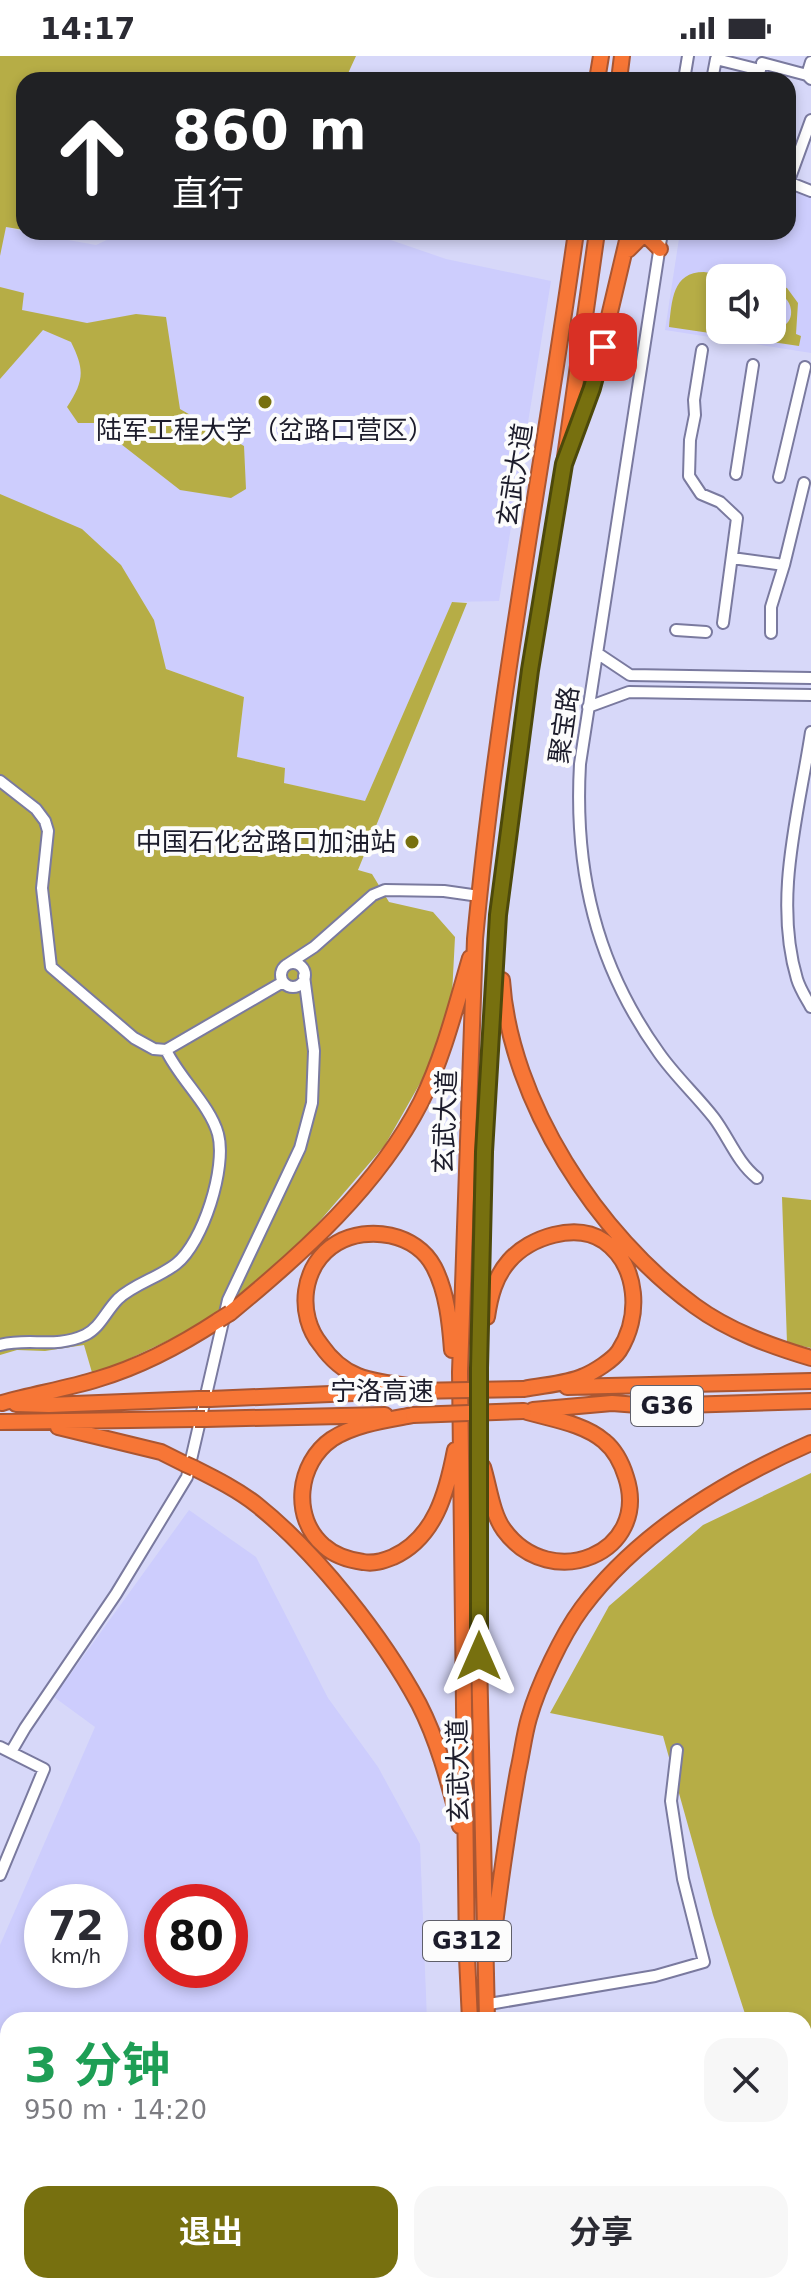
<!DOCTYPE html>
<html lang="zh">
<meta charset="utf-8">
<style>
:root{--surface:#fff;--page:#f7f7f7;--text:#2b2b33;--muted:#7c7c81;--accent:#77700f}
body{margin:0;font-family:"DejaVu Sans","Noto Sans SC",sans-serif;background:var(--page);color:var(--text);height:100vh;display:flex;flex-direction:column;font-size:30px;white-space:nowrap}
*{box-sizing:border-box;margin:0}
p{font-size:26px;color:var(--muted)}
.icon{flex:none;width:44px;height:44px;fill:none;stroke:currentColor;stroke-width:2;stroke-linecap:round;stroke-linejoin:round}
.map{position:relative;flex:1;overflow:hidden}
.drawer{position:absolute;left:0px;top:1956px;width:812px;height:282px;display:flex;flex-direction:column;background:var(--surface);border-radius:24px 24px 0 0;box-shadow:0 4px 12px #0003}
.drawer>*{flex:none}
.top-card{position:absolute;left:16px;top:16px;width:780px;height:168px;border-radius:24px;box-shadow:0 4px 12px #0003;background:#202124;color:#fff;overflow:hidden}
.controls{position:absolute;left:706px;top:208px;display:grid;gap:16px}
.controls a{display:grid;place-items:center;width:80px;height:80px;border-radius:16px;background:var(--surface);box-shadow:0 4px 12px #0003;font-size:40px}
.speed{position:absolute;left:24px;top:1828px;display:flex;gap:16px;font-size:40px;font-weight:700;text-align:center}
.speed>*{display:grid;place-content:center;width:104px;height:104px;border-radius:50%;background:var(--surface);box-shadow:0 4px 12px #0003;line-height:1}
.speed small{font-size:20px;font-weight:400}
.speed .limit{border:12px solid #d22;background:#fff;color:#111}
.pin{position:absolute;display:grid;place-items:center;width:68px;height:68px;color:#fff;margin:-34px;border-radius:16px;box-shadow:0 4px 12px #0006}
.me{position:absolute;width:88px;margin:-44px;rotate:0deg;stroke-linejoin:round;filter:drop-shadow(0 0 6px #0008)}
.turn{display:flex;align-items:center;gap:28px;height:168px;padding:0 24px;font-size:36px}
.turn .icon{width:104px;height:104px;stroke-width:2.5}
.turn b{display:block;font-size:56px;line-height:68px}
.round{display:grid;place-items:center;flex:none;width:84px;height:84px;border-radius:24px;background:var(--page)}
.headline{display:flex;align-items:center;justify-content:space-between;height:136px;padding:0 24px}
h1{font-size:48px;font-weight:700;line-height:60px;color:#1e9e55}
.primary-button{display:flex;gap:16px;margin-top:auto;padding:16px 24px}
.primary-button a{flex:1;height:92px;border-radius:24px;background:var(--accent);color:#fff;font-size:32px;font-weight:700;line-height:92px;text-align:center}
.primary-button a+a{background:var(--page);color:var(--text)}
.status{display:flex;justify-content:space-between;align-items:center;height:56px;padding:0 40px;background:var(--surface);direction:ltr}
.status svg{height:22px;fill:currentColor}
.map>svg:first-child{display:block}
</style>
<div class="status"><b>14:17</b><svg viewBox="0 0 49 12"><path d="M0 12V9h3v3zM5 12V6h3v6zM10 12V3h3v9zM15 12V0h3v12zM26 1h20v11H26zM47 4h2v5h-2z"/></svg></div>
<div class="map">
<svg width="811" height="2237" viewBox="0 0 811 2237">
<rect width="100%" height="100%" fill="#d7d8f9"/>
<path fill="#cdcdfd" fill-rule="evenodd" d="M788,133L811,142V297L665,274L680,176H788ZM720,222H772V274H720Z
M0,162L6,171L24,176L96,189L124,176H288L382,181L446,203L551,225L499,545L452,546L365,745L283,727L285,712L237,701L244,641L166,613L0,467Z
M189,1454L256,1501L328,1642L378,1711L420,1788L427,1964H8V2128L0,2126V1889L95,1671L54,1641ZM42,1846H110V1914H42ZM230,1846V1914H162V1846Z
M0,2198L8,2200V2230H193L194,2237H0Z"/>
<path fill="#b6ad46" d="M0,0H356L345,24H24V174L6,171L0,200Z
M704,216L741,222H720V274C740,274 794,284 791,254C790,244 783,239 775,236L772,250V227L787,232L798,247L796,278L801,280L799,290L669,271C672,245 672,216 704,216Z
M0,231L24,237L22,254L87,267L136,258L166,261L180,353L244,390L246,433L231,442L180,434L94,367H78L67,351C84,325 85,314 71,286L43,274L0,323Z
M0,438L82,473L121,509L154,564L166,613L244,641L237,701L285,712L284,727L365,745L452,546L467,547L358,814L372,818L389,846L433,856L455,881L452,939L427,1015L385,1089L294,1195L207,1266L93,1320L84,1289L45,1295L17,1294L0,1299Z
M782,1141L811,1144V1292L787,1287Z
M811,1417V2033L804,2018V1964H747L713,1859L663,1680L550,1657L609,1550L703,1469Z"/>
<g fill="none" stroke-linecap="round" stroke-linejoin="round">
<defs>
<path id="minor" d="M762,7L807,19L811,23
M807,19L811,6
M684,24L688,0
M712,24L716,3L760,14
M788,126L811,135
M788,127L811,64
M662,176L580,708C574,815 596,909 659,997C675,1020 697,1040 714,1062C729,1082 737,1106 757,1122
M702,294L694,344L695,359L690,384L689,420L701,438L720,446L737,462L723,567
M736,418L753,309
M779,421L805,311
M732,502L784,509
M676,574L706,576
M771,577V551L784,509L804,427
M597,597L630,619L811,622
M588,651L629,636L811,639
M811,676C799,756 773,842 797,923C800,933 806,942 811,951
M0,725L36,753L45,765L48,775L42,832L51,911L134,982L154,993L166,994L283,926
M281 919a12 12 0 1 1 24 0a12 12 0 1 1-24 0Z
M288,908L314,891L373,839L385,834L444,835L479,840
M0,1289C29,1281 55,1293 85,1279C100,1272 106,1255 118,1243C134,1228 158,1222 176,1208C203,1187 227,1111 218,1078C210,1049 179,1022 166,994
M0,1691L44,1713L0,1819
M11,1696L25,1672L116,1538L187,1421L228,1244L300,1092L312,1047L314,995L304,920
M489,1948L655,1920L704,1906L683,1823L671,1745L677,1694
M460,2230L461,2237
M510,2230V2237"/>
<path id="highway" d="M597,24L601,0
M619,24L622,0
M628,194L642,180L648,181L660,193
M574,381L592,332L629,176
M502,924C510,1045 598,1180 695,1250C729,1275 771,1290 811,1302
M230,1257C302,1198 378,1130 421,1046C443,1002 456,950 470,902
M487,1261C490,1240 495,1221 509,1205C530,1181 576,1166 604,1185C639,1210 641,1261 619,1295C613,1304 594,1316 584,1320C567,1328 543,1329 524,1333
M567,1331L811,1325
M425,1332C403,1329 379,1328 358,1320C343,1314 330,1302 321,1289C296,1259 301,1208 337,1187C368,1169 416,1177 434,1211C447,1236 450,1267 452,1294
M210,1343L401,1335
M2,1347C33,1338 66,1333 98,1323C142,1310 181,1289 219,1264
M16,1348L49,1349L199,1343
M533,1354L612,1347L651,1350L811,1345
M413,1359C387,1364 355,1368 332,1383C297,1407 291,1462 324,1490C335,1500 349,1504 363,1506C374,1508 383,1505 393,1501C435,1482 447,1436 455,1394
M205,1363L385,1359
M0,1366L195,1363
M58,1371L161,1396L185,1408
M483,1411C489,1430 492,1458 504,1474C551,1538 651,1497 626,1421C622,1408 615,1394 604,1385C583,1367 550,1363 524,1355
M194,1412C216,1423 238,1434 257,1449C317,1497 383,1581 419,1648C439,1687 449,1728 460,1770
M493,1884C500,1827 508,1771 518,1715C522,1698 524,1679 529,1662C538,1630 562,1579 582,1552C638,1477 726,1424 811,1387
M470,1964L467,1901L460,1316L475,883C497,646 543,411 576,176
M487,1964L479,1600V1312L484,1096L498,859L530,614L564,408L597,176
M478,2230V2237
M493,2230V2237"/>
</defs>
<use href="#minor" stroke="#7a7a9f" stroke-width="14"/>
<use href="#highway" stroke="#aa5632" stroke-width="18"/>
<use href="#minor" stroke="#fff" stroke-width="10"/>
<use href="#highway" stroke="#f77636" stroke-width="14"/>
<defs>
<path id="highway-bridge" d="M219,1264L230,1257
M413,1335L524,1333
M199,1343H210
M413,1359L524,1355
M195,1363H205
M185,1408L194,1412"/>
</defs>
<use href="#highway-bridge" stroke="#aa5632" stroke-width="18" stroke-linecap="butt"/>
<use href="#highway-bridge" stroke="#f77636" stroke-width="14"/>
</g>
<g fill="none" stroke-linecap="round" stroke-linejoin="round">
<defs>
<path id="route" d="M479,1600V1312L484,1096L498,859L530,614L564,408L592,332L603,291"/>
</defs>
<use href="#route" stroke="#4d490a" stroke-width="20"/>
<use href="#route" stroke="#77700f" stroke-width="14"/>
</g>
<g fill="#77700f" stroke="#fcfcfc" stroke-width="3">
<circle cx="265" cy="346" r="8"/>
<circle cx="412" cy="786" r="8"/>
</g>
<g text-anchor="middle" stroke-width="8" stroke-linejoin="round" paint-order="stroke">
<g fill="#fcfcfc" stroke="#5f5f6a" stroke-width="2">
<rect x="631" y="1330" width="72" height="40" rx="6"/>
<rect x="423" y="1865" width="88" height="40" rx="6"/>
</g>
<g font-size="24" font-weight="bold" fill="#1c1c2b">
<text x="667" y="1358">G36</text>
<text x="467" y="1893">G312</text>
</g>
<g font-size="26" fill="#1c1c2b" stroke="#fcfcfc">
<text x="265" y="383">陆军工程大学（岔路口营区）</text>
<text x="396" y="795" text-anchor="end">中国石化岔路口加油站</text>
</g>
<g font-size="26" fill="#1c1c2b" stroke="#fcfcfc">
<text transform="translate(515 419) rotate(-81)" y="9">玄武大道</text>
<text transform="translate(564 669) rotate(-82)" y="9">聚宝路</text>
<text transform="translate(445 1066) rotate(-88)" y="9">玄武大道</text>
<text x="382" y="1344">宁洛高速</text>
<text transform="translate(458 1715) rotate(-91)" y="9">玄武大道</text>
</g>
</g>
</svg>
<div class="controls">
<a><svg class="icon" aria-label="sound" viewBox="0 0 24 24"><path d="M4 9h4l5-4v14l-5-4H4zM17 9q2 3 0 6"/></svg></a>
</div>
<div class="speed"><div>72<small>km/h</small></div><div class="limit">80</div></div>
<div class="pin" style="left:603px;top:291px;background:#d93025"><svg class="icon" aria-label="arrive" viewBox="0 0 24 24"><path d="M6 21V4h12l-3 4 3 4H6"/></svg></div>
<svg class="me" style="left:479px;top:1600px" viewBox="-20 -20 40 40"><path d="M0-17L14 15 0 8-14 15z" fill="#77700f" stroke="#fff" stroke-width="4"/></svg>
<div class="top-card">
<div class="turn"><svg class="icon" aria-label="ahead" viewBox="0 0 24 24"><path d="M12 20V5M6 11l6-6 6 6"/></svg><div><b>860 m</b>直行</div></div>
</div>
<section class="drawer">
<div class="headline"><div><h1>3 分钟</h1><p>950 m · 14:20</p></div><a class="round"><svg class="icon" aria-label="close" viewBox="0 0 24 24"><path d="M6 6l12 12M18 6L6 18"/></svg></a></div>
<div class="primary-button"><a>退出</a><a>分享</a></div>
</section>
</div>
